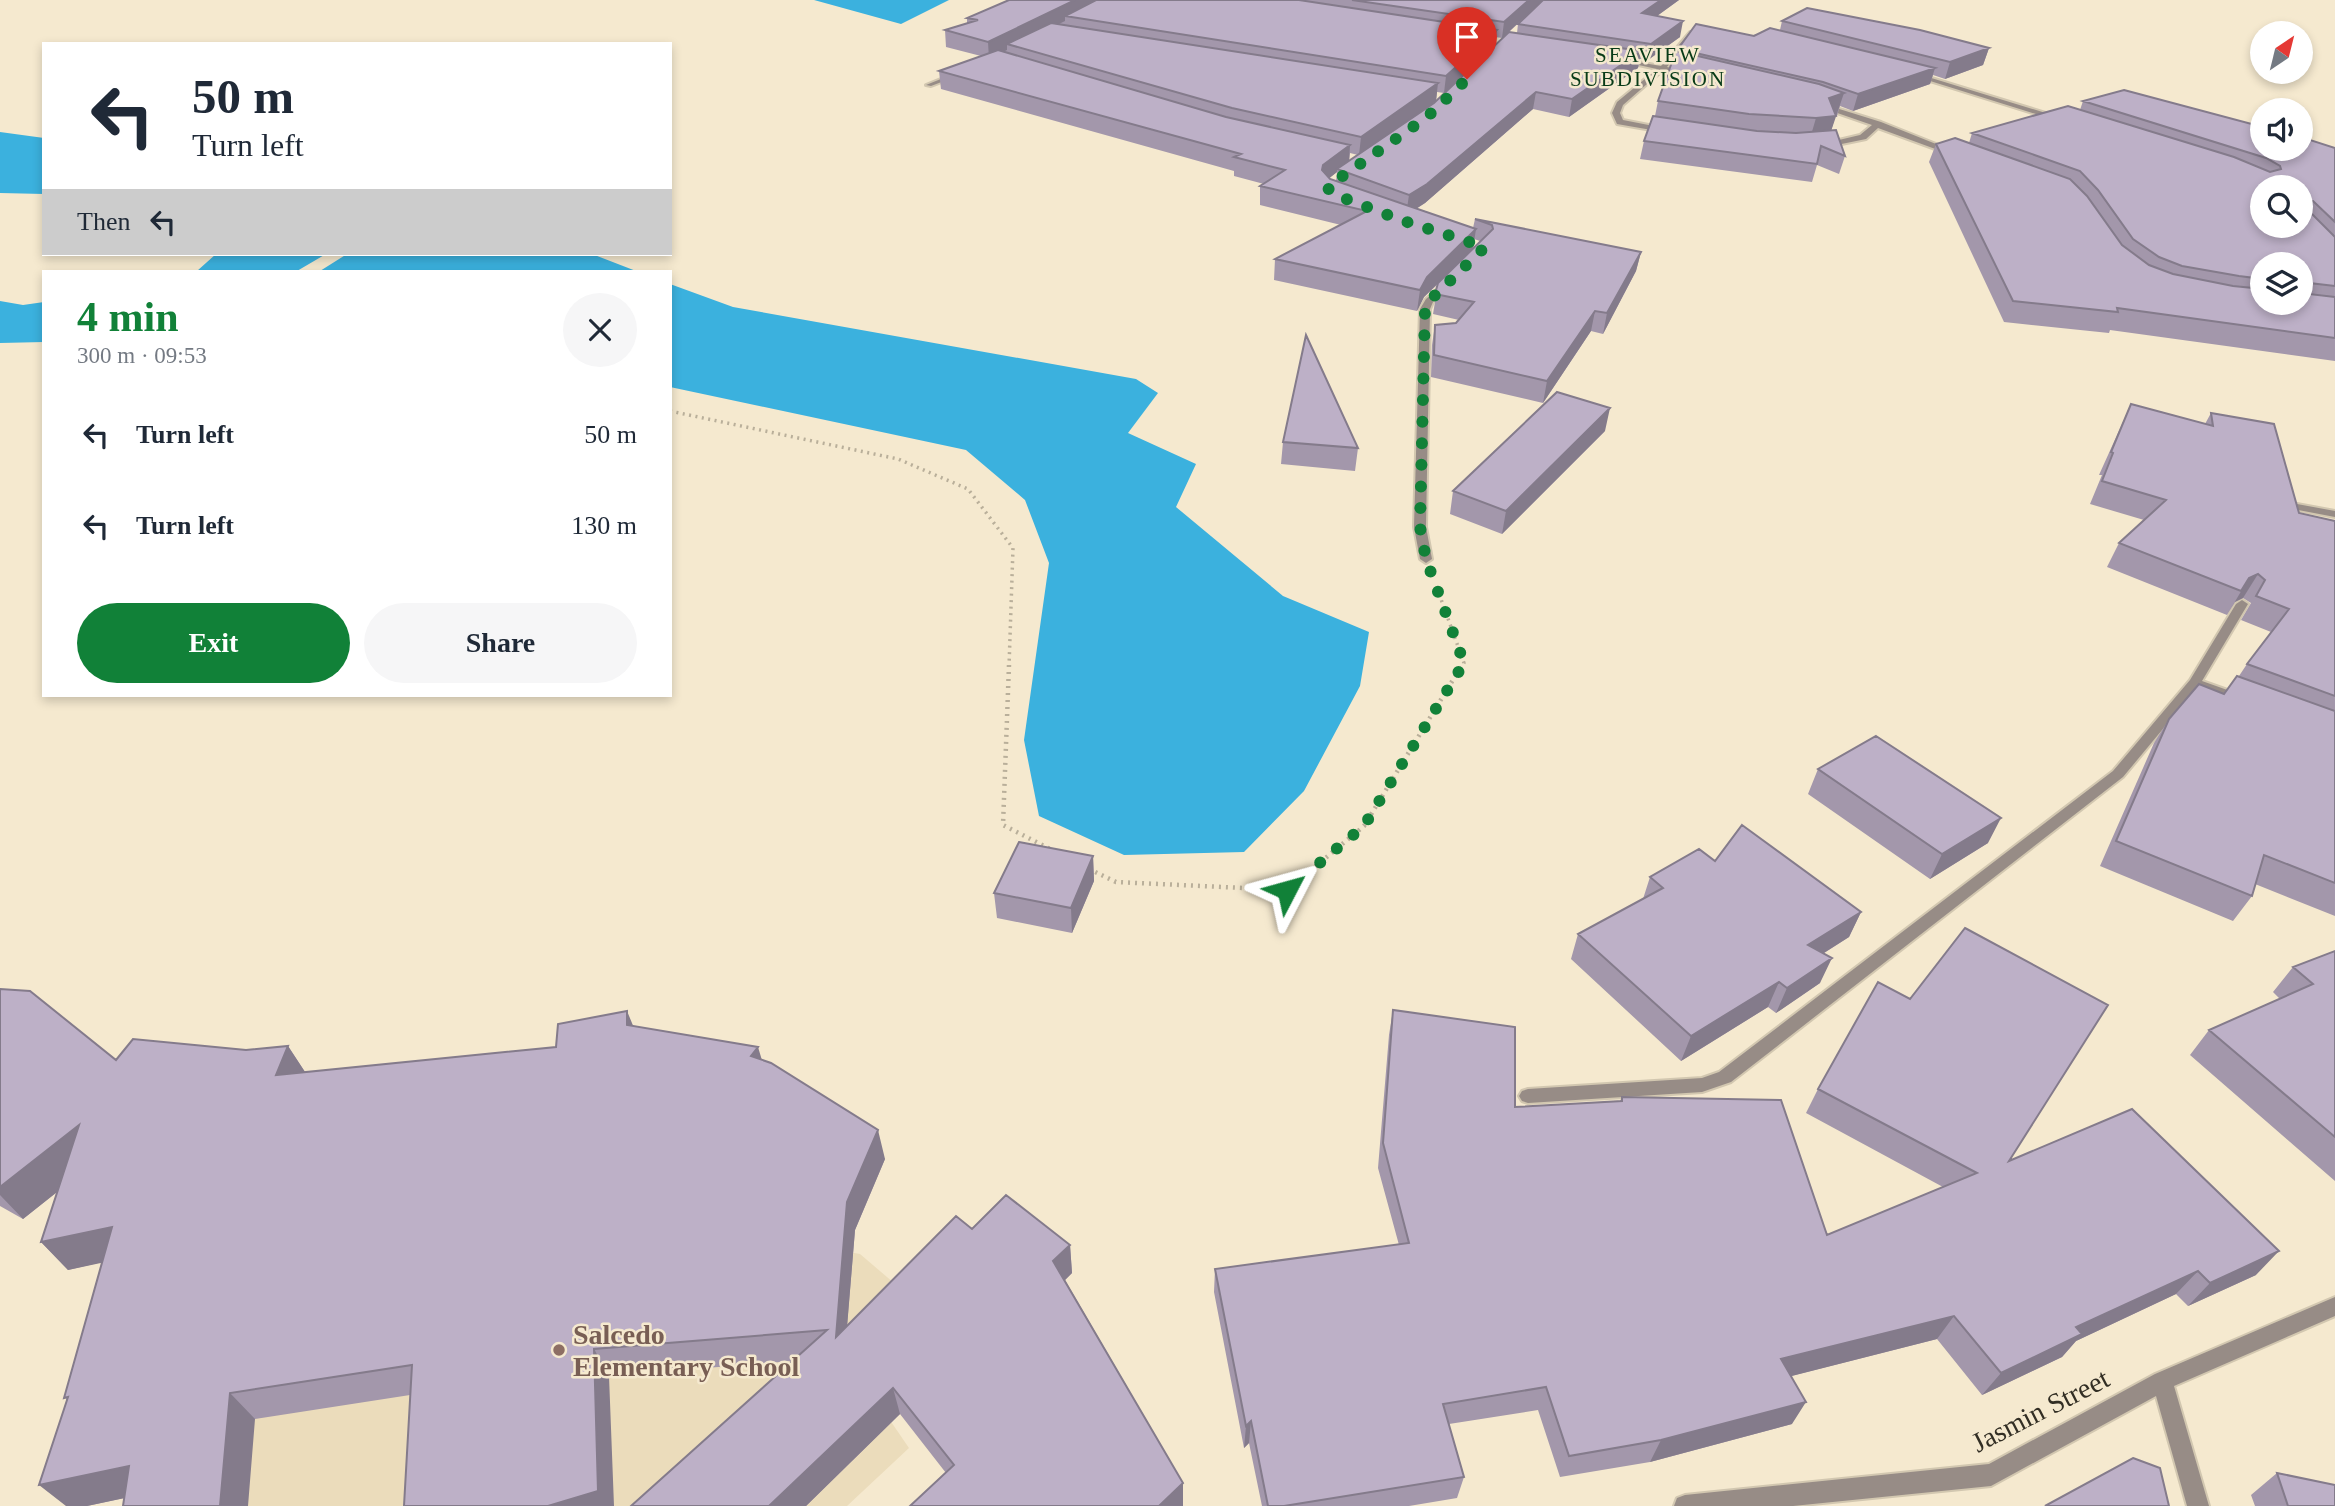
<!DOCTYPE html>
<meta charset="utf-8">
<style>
:root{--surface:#fff;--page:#f6f6f7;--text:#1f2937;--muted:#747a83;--accent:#118138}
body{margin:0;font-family:Georgia,serif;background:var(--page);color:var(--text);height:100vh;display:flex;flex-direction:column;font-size:26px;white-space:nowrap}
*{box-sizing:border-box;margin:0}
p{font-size:23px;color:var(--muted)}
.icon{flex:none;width:38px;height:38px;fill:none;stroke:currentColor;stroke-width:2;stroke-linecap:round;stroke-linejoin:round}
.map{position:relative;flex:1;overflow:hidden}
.panel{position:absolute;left:42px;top:270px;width:630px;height:427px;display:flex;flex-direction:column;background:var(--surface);border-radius:0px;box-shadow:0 4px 10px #0003}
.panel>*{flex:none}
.hud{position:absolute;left:42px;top:42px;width:630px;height:214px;border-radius:0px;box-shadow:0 4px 10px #0003;background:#fff;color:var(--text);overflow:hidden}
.needle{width:46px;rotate:35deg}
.buttons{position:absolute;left:2250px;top:21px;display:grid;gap:14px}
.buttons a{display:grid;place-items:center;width:63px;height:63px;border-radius:50%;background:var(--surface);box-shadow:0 4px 10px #0003;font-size:35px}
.pin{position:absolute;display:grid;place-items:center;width:60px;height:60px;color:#fff;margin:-72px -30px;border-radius:50% 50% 50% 0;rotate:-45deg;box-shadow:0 0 7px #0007}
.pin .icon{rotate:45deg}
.me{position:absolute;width:77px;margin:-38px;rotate:51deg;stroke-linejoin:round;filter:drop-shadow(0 0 5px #0008)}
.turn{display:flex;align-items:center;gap:24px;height:147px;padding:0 35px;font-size:32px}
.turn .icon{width:91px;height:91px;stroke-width:2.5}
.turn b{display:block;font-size:49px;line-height:60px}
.then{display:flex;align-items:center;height:66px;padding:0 35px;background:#0003;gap:14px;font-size:26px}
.round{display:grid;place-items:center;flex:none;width:74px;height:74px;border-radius:37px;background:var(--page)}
.head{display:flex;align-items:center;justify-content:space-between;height:119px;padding:0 35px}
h1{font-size:42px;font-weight:800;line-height:52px;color:var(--accent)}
.button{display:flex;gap:14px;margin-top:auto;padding:14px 35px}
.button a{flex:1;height:80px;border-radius:42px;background:var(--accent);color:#fff;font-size:28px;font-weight:800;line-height:80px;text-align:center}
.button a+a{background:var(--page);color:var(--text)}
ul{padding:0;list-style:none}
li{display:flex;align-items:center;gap:21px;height:91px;padding:0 35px}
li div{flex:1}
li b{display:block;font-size:26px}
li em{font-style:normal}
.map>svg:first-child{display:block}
</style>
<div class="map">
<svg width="2335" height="1506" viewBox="0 0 2335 1506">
<rect width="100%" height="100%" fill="#f5e9cf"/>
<path fill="#ebdcbb" d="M641,1216L860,1254L928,1312L870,1391L909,1448L847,1506H164L187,1389Z"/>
<path fill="#3bb1de" d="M814,0H949L901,24Z
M0,132L44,138V194L0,193Z
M216,254H326L297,271H197Z
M347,254H592L636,271H320Z
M670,284L733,307L1136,379L1158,393L1128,433L1196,464L1176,507L1283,596L1369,632L1360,686L1304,791L1244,852L1124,855L1039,816L1024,740L1049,563L1025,500L966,450L670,387Z
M0,301L23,305L44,302V342L0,343Z"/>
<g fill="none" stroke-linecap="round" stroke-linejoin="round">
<defs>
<path id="minor" d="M1690,32L1693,34L1667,67L1690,72V74L1663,70L1623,105L1620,113L1623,120L1669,129V133L1617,124L1612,113L1617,102L1657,69L1620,61V59L1661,66Z
M958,72L960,75L931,86L926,85Z
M1911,73H1915L2062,118L2055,120L1911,75Z
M1820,103L1881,122L1956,152L1949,154L1878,128L1866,139L1822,148V144L1860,135L1872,125L1820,107Z
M1448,280L1453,283L1433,302L1430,309L1426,527L1432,559L1426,563L1420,559L1414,527L1420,309L1426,299Z
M2297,504L2335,511V517L2293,509L2291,507Z
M2242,600L2248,604L2202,681L2247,697L2249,700L2247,703H2237L2197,688L2123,777L1731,1082L1702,1092L1528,1103L1522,1101L1519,1096L1522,1091L1528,1089L1702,1078L1719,1072L2113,771L2190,680L2236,604Z
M2335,1297V1316L2174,1386L2209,1506H2187L2156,1396L1991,1486L1793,1506H1674L1677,1498L1685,1495L1989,1464L2155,1374Z"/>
</defs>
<use href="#minor" stroke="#d2c7b0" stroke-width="4"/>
<path stroke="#b9af9a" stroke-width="3.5" stroke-dasharray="2 4.5" stroke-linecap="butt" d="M670,411L898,459L968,489L1013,548L1009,667
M1437,588L1464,663L1461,667"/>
<path stroke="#b9af9a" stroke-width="4.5" stroke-dasharray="2 5" stroke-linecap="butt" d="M1009,665L1003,825L1050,849
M1089,869L1116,882L1287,890L1364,826L1462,665"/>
<use href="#minor" fill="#978c86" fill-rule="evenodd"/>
</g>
<path fill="#a397ab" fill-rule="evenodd" d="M1009,0H1543L1509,32L1517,33L1518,24L1543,0H1679L1657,16L1680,37L1648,60L1640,59L1638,68L1569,117L1533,109L1425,203L1416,209L1473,228L1475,219L1641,252L1636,271L1603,334L1591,331L1543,403L1431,377L1432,345L1435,325L1456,323L1459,320L1433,314L1438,284L1424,297L1417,311L1274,280L1275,259L1341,225L1260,205V186L1264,184L1234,176V171L941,89L939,71L981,56L946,47L945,30L967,23V18ZM1495,37L1502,38L1494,46ZM1437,92L1444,93L1434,103L1406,122L1436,101ZM1350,153L1358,155L1349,161ZM1337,172L1336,181L1330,179L1329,178ZM1474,239L1480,241L1473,249Z
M1782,21L1989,48L1983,65L1945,79L1933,75L1930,84L1853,111L1840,106L1837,116L1835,117L1831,131L1845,156L1839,174L1817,165L1812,182L1640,159L1644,141L1655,116L1658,101L1678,49L1780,30Z
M2083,101L2335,148V361L2110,330L2109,333L2004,322L1929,162L1936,144L1969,143L1972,133L2080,110ZM2263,264H2301V303H2263Z
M2131,404L2205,424L2211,413L2299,513L2335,521V916L2255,884L2252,896L2233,921L2100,866L2154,743L2169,719L2224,694L2239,676L2247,664L2271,632L2241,620L2251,603L2243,598L2235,602L2227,615L2107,567L2119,543L2144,520L2090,504L2102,475H2099Z
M1605,431L1502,534L1450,514L1453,491Z
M1283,442L1358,448L1355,471L1281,464Z
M1818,769L1988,843L1930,879L1808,794Z
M1093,856L1094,881L1072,933L997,918L994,893Z
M1715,861L1861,912L1849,937L1824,953L1820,983L1776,1013L1768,1007L1681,1061L1571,959L1578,934L1643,899L1650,877Z
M2335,951V1181L2190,1055L2209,1030L2280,999L2273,992L2293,967Z
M0,989L116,1060L246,1050L288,1046L305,1072L556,1047L633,1026L761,1060L885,1159L855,1230L847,1326L972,1229L1070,1245L1072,1273L1065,1280L1183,1483V1506H910L946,1473L900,1414L806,1506H631L793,1361L609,1376L410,1395L255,1419L124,1498L87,1506L66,1400L102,1262L68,1270L41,1242L57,1192L23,1219L0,1206Z
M1393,1010L1515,1107L1620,1101L1622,1097L1827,1235L1943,1187L1806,1113L1818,1089L2009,1161L2256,1275L2188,1306L2176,1294L2076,1341L2062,1357L1982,1395L1937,1339L1791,1376L1792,1424L1650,1462L1560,1477L1538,1410L1449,1424L1464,1477L1457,1498L1409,1506H1262L1249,1443L1244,1448L1214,1292L1215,1269L1399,1245L1378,1168L1389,1035Z
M2277,1473L2335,1506H2255L2251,1495Z"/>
<path fill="#847b8b" d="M1075,0H1107L1065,16V21L1015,46L1007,44V50L989,59L988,42Z
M1529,0H1543L1502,38L1504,22Z
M1661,0H1679L1639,29L1642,13Z
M1683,21L1680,37L1648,60L1651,44Z
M1497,30L1494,46L1444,93L1446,76Z
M1989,48L1983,65L1945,79L1950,62Z
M1641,51L1638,68L1569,117L1572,99Z
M1935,68L1930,84L1853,111L1858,94Z
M1438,83L1436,101L1359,155L1361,137Z
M1536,92L1533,109L1425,203L1406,215L1409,195Z
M1844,93L1828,140L1809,142L1816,118L1829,98Z
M1350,145L1349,163L1337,169V172L1322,184L1323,165Z
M1476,229L1473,249L1424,297L1417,311L1420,290L1427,277Z
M1641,252L1636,271L1603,334L1607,313Z
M1595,311L1591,331L1543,403L1547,381Z
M1610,408L1605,431L1502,534L1506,511Z
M2258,574L2243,598L2235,602L2227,615L2249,578Z
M2001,818L1988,843L1930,879L1942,854Z
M1093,856L1094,881L1072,933L1071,908Z
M1861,912L1849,937L1797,970L1808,945Z
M1832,958L1820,983L1776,1013L1787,988Z
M1779,982L1768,1007L1681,1061L1691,1036Z
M627,1011L639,1040L627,1025Z
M288,1046L307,1075H276Z
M758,1047L767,1077L751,1056Z
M79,1125L105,1154L23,1219L0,1195V1187Z
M878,1130L885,1159L855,1230L844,1364L836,1337L847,1202Z
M112,1227L138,1255L68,1270L41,1242Z
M1070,1245L1072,1273L1056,1289L1053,1261Z
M2279,1251L2256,1275L2188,1306L2210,1283Z
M2198,1271L2176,1294L2076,1341L2062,1357L1982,1395L2001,1373L2076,1327Z
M1954,1316L1937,1339L1768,1382L1781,1359Z
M594,1349L609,1376L614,1506H548Z
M893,1388L900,1414L806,1506H769Z
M230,1393L255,1419L248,1506H220Z
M1806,1402L1792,1424L1650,1462L1661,1440Z
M1251,1421L1249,1443L1244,1448L1246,1426Z
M129,1466L158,1491L87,1506H66L39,1485Z
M1183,1483V1506H1159Z"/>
<path fill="#bdb0c7" stroke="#847b8b" stroke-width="2" fill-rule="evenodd" d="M1009,0H1075L988,42L945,30L978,20L967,18Z
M1096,0H1299L1497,30L1446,76L1065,16Z
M1352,0H1529L1504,22Z
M1543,0H1661L1642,13L1683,21L1651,44L1518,24Z
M1807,8L1920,30L1989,48L1950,62L1782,21Z
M1051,23L1438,83L1361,137L1232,108L1007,44Z
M1696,24L1754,36L1770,28L1935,68L1858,94L1823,82L1678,49Z
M1509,32L1641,51L1572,99L1536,92L1427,184L1409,195L1337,169L1434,103Z
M998,50L1226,117L1350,145L1323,165L1322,170L1330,179L1476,229L1427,277L1420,290L1275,259L1367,211L1260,186L1285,170L1234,157L1241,154L939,71Z
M1676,51L1819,84L1844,93L1829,98L1836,116L1816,118L1749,114L1658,101Z
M2124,90L2263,127V149H2301V137L2335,148V222L2313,201H2309L2306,208L2335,237V286L2301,282V264H2263V279L2239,276L2182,266L2159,257L2133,239L2098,190L2080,171L1972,133L2068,106L2234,157L2270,172L2281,169L2280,166L2266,158L2083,101ZM2263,187H2301V226H2263Z
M1653,116L1757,131L1796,133L1836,130L1845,156L1821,146L1817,164L1644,141Z
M1955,138L2070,179L2087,196L2122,245L2149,265L2173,274L2233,286L2263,289V303H2301V293L2335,297V338L2117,308L2118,312L2013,301L1936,144Z
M1475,219L1641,252L1607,313L1595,311L1547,381L1434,355L1435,325L1456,323L1474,302L1435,294L1438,283L1493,229L1492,225Z
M1306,335L1358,448L1283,442Z
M1557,392L1610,408L1506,511L1453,491Z
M2131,404L2213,426L2211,413L2274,424L2299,513L2335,521V696L2247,664L2289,609L2256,596L2265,580L2258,574L2249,578L2241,591L2119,543L2166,500L2102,481L2113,453L2111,452Z
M2237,676L2335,711V883L2264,855L2252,896L2116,841L2169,719L2199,684L2224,694Z
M1876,736L2001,818L1942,854L1818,769Z
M1742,825L1861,912L1808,945L1832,958L1787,988L1779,982L1691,1036L1578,934L1663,888L1650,877L1699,849L1715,861Z
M1019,842L1093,856L1071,908L994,893Z
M1965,928L2108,1005L2009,1161L2132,1109L2279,1251L2210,1283L2198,1271L2076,1327L2082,1334L2001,1373L1954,1316L1781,1359L1806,1402L1661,1440L1569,1456L1546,1387L1443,1404L1464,1477L1284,1506H1268L1251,1421L1246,1426L1215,1269L1409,1243L1383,1143L1393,1010L1515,1027V1107L1622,1101V1097L1781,1100L1827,1235L1977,1173L1818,1089L1878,982L1910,999Z
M2335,951V1137L2209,1030L2313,984L2293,967Z
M0,989L30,991L116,1060L133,1039L246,1050L288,1046L276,1075L556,1047L558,1024L627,1011V1025L758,1047L751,1056L771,1063L878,1130L847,1202L836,1337L956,1216L972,1229L1006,1195L1070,1245L1053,1261L1183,1483L1159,1506H910L954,1465L893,1388L769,1506H631L827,1330L594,1349L598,1491L548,1506H404L412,1365L230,1393L220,1506H123L129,1466L39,1485L68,1397L64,1398L112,1227L41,1242L79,1125L0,1187Z
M2133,1458L2160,1468L2169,1506H2045Z
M2277,1473L2335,1485V1506H2288Z"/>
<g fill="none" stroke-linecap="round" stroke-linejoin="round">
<path stroke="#118138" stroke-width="12" stroke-dasharray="0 21.6" d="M1287,890L1364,826L1464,663L1426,559L1420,527L1425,309L1429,301L1485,247L1404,221L1333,194L1327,187L1427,117L1467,79"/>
</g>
<circle fill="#8d6e63" stroke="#f5e9cf" stroke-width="2.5" cx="559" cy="1350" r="7"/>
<g text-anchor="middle" stroke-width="5" stroke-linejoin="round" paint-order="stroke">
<g font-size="21" letter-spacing="2" fill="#083b17" stroke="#f5e9cf">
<text x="1648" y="62">SEAVIEW<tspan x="1648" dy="24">SUBDIVISION</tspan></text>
</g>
<g font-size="28" font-weight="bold" fill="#785e54" stroke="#f5e9cf" text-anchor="start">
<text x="573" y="1344">Salcedo<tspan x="573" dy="32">Elementary School</tspan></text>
</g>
<g font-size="28" fill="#322e24" stroke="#f5e9cf">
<text transform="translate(2040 1410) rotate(-27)" y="10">Jasmin Street</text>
</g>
</g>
</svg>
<div class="buttons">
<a><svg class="needle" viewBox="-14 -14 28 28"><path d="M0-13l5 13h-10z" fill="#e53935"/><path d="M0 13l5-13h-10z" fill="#747a83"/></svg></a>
<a><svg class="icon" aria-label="sound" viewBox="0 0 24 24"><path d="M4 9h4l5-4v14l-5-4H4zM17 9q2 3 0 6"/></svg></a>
<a><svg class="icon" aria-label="search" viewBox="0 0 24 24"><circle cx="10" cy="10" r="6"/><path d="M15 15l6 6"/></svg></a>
<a><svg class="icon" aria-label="layers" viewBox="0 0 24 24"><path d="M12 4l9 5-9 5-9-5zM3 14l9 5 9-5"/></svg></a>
</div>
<div class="pin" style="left:1467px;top:79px;background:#d93025"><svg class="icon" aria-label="arrive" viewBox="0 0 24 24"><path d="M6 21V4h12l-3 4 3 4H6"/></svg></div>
<svg class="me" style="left:1287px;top:890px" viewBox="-20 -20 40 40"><path d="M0-17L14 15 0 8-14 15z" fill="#118138" stroke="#fff" stroke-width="4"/></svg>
<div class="hud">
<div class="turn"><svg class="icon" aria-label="left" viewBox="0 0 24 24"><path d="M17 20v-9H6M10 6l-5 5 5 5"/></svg><div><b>50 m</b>Turn left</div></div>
<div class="then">Then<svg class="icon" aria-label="left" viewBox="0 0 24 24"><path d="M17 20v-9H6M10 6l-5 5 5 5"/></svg></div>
</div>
<section class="panel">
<div class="head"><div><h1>4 min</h1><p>300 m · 09:53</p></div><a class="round"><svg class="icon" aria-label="close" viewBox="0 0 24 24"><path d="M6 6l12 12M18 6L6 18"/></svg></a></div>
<ul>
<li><svg class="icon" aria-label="left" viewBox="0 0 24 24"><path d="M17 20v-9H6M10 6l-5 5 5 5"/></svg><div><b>Turn left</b></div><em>50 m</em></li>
<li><svg class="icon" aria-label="left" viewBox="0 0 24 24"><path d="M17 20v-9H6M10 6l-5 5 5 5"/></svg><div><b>Turn left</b></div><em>130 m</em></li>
</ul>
<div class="button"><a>Exit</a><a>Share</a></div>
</section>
</div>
